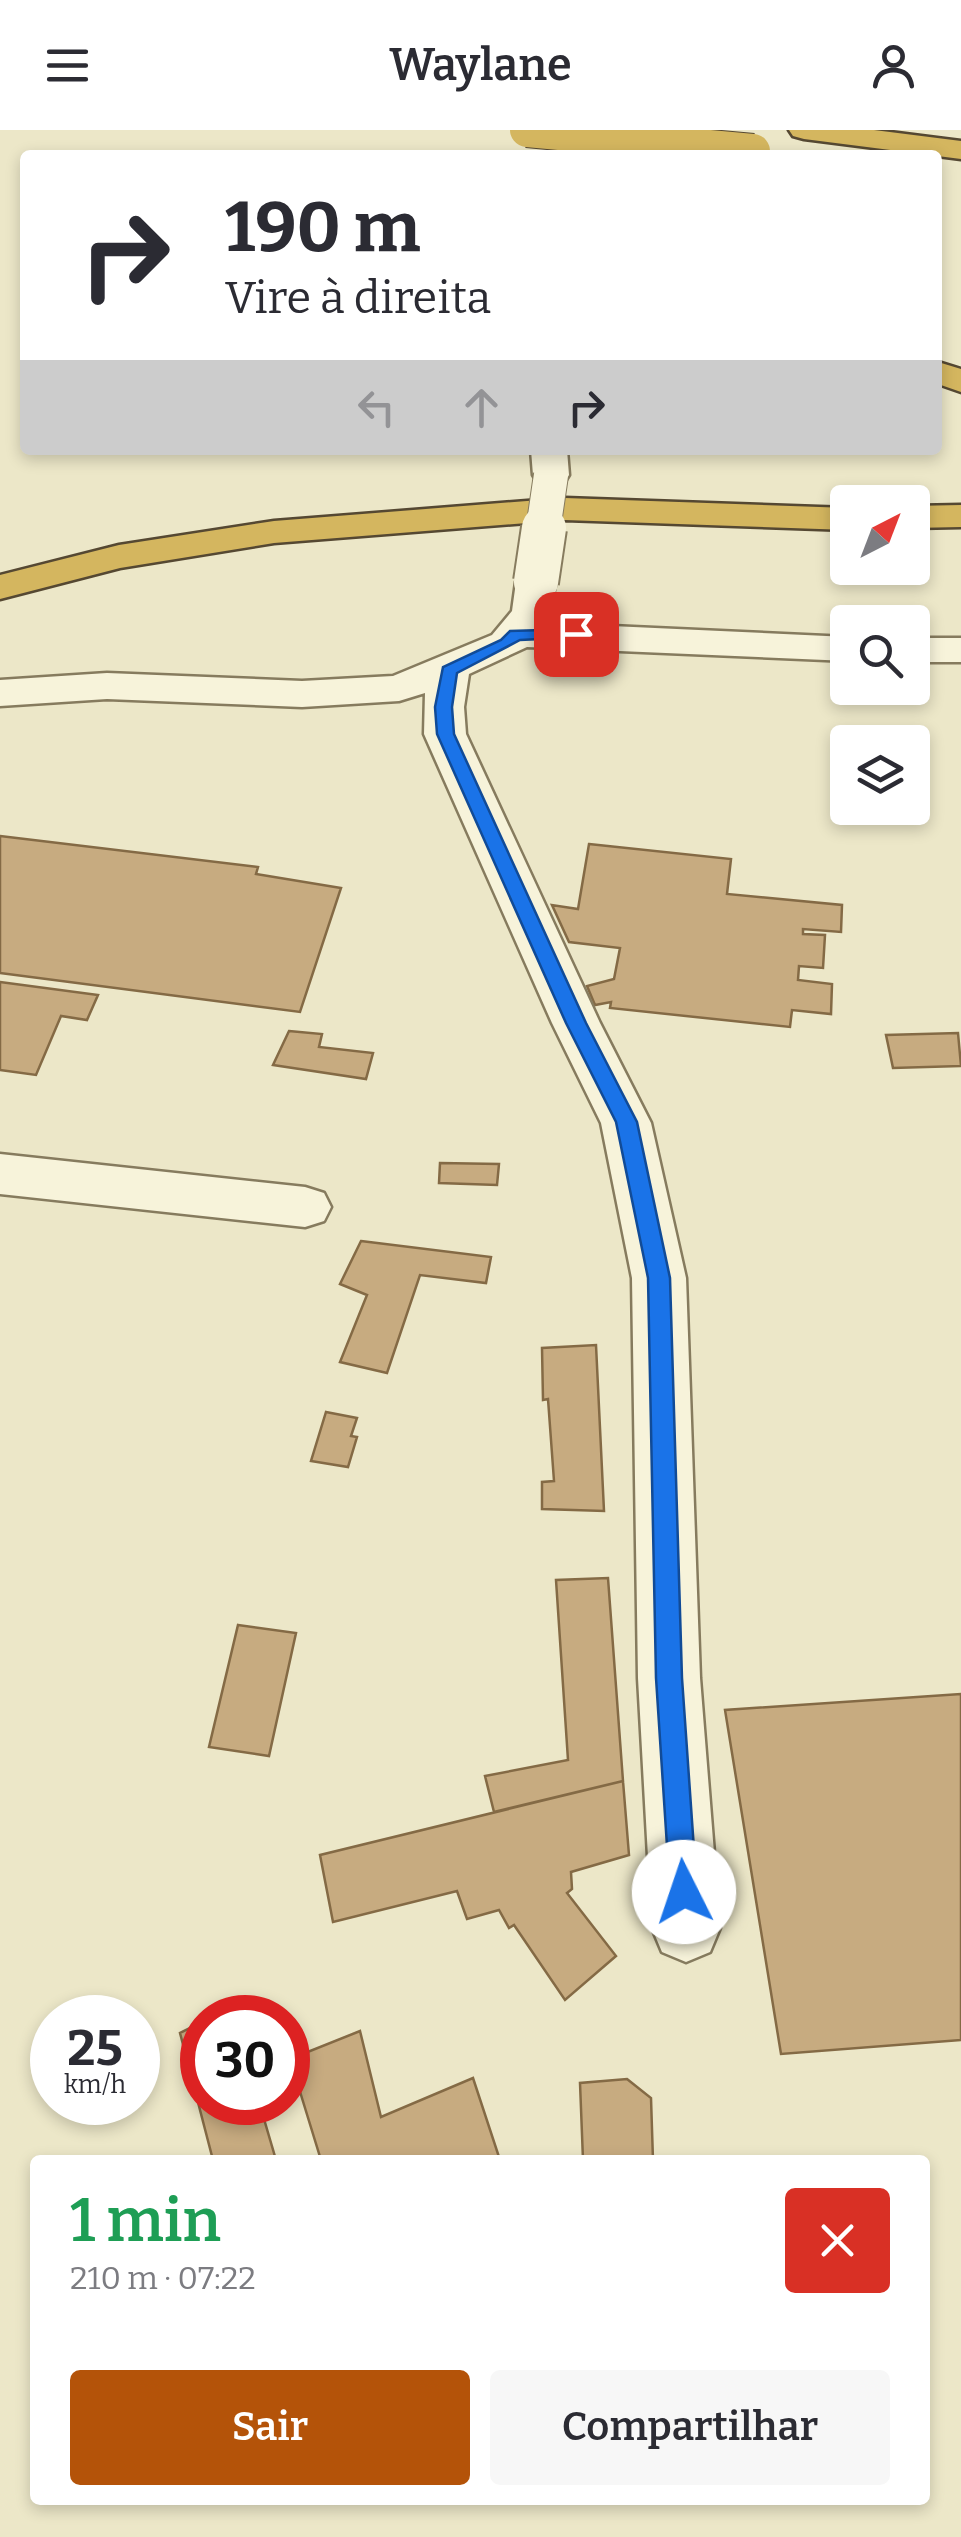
<!DOCTYPE html>
<html lang="pt">
<meta charset="utf-8">
<style>
:root{--surface:#fff;--page:#f7f7f7;--text:#2b2b33;--muted:#7c7c81;--accent:#b45309}
body{margin:0;font-family:Bitter,serif;background:var(--page);color:var(--text);height:100vh;display:flex;flex-direction:column;font-size:38px;white-space:nowrap}
*{box-sizing:border-box;margin:0}
p{font-size:32px;color:var(--muted)}
.icon{flex:none;width:55px;height:55px;fill:none;stroke:currentColor;stroke-width:2;stroke-linecap:round;stroke-linejoin:round}
.map{position:relative;flex:1;overflow:hidden}
.side{position:absolute;left:30px;top:2025px;width:900px;height:350px;display:flex;flex-direction:column;background:var(--surface);border-radius:10px;box-shadow:0 5px 15px #0003}
.side>*{flex:none}
.guide{position:absolute;left:20px;top:20px;width:922px;height:305px;border-radius:10px;box-shadow:0 5px 15px #0003;background:#fff;color:var(--text);overflow:hidden}
.needle{width:65px;rotate:42deg}
.controls{position:absolute;left:830px;top:355px;display:grid;gap:20px}
.controls a{display:grid;place-items:center;width:100px;height:100px;border-radius:10px;background:var(--surface);box-shadow:0 5px 15px #0003;font-size:50px}
.speed{position:absolute;left:30px;top:1865px;display:flex;gap:20px;font-size:50px;font-weight:700;text-align:center}
.speed>*{display:grid;place-content:center;width:130px;height:130px;border-radius:50%;background:var(--surface);box-shadow:0 5px 15px #0003;line-height:1}
.speed small{font-size:25px;font-weight:400}
.speed .limit{border:15px solid #d22;background:#fff;color:#111}
.pin{position:absolute;display:grid;place-items:center;width:85px;height:85px;color:#fff;margin:-42px;border-radius:20px;box-shadow:0 5px 15px #0006}
.me{position:absolute;width:110px;margin:-55px;rotate:356deg;stroke-linejoin:round;filter:drop-shadow(0 0 8px #0008)}
.turn{display:flex;align-items:center;gap:35px;height:210px;padding:0 40px;font-size:45px}
.turn .icon{width:130px;height:130px;stroke-width:2.5}
.turn b{display:block;font-size:70px;line-height:85px}
.lanes{display:flex;align-items:center;height:95px;padding:0 40px;background:#0003;justify-content:center;gap:50px;direction:ltr}
.lanes .off{opacity:.35}
.round{display:grid;place-items:center;flex:none;width:105px;height:105px;border-radius:10px;background:var(--page)}
.head{display:flex;align-items:center;justify-content:space-between;height:170px;padding:0 40px}
h1{font-size:60px;font-weight:600;line-height:75px;color:#1e9e55}
.cta{display:flex;gap:20px;margin-top:auto;padding:20px 40px}
.cta a{flex:1;height:115px;border-radius:10px;background:var(--accent);color:#fff;font-size:40px;font-weight:600;line-height:115px;text-align:center}
.cta a+a{background:var(--page);color:var(--text)}
header{display:flex;justify-content:space-between;align-items:center;height:130px;padding:0 40px;background:var(--surface);font-size:45px;font-weight:600}
.map>svg:first-child{display:block}
</style>
<header><svg class="icon" aria-label="menu" viewBox="0 0 24 24"><path d="M4 6h16M4 12h16M4 18h16"/></svg>Waylane<svg class="icon" aria-label="person" viewBox="0 0 24 24"><circle cx="12" cy="8" r="4"/><path d="M4 21q1-7 8-7t8 7"/></svg></header>
<div class="map">
<svg width="961" height="2407" viewBox="0 0 961 2407">
<rect width="100%" height="100%" fill="#ece7c8"/>
<path fill="#c7ab80" stroke="#846a45" stroke-width="2.5" d="M0,706L258,737L256,744L341,758L300,882L0,843Z
M589,714L731,729L727,764L842,775L841,802L803,799V804L825,805L823,838L799,836L798,850L832,854L831,884L792,880L790,897L610,878L611,872L595,875L587,856L614,849L620,818L569,812L552,775L578,779Z
M0,852L98,865L87,890L61,886L36,945L0,940Z
M289,901L322,904L319,917L373,923L366,949L273,935Z
M958,903L961,936L893,938L886,905Z
M440,1033L499,1034L497,1055L439,1053Z
M361,1111L491,1127L486,1153L420,1145L387,1243L340,1232L367,1165L340,1154Z
M596,1215L604,1381L542,1379V1352L554,1351L548,1269L543,1270L542,1218Z
M326,1282L357,1288L351,1306L357,1307L348,1337L311,1331Z
M608,1448L623,1651L494,1682L485,1646L568,1630L556,1450Z
M238,1495L296,1503L269,1626L209,1617Z
M961,1564V1910L781,1924L725,1580Z
M623,1651L629,1725L571,1742L572,1759L567,1763L616,1826L565,1870L514,1795L509,1798L499,1780L467,1789L457,1761L333,1792L320,1725Z
M202,1892V1972H259L276,2030H213L180,1903Z
M360,1901L381,1987L473,1948L500,2030H321L290,1929Z
M627,1949L651,1968L653,2030H583L580,1953Z"/>
<g fill="none" stroke-linecap="round" stroke-linejoin="round">
<defs>
<path id="minor" d="M531,320H567L569,345L564,353L551,356L538,353L533,345Z
M536,440L550,444L556,452L546,493L848,507V531L527,517L469,544L464,577L466,604L600,893L651,993L686,1148L700,1548L720,1798L710,1822L686,1832L662,1822L652,1798L638,1548L632,1148L601,993L552,893L424,604L425,563L399,571L302,577L107,569L0,576V550L107,543L302,551L393,546L492,505L512,481L516,452L522,444Z
M912,508H961V532H912Z
M0,1024L305,1057L324,1063L331,1077L324,1091L305,1097L0,1064Z"/>
<path id="highway" d="M789,0H874L961,11V29L804,9L793,6Z
M938,232L961,239V262L938,254Z
M565,368L848,378V400L565,390L274,413L120,438L0,469V445L119,415L274,391Z
M961,375V397L912,398V376Z"/>
</defs>
<use href="#minor" stroke="#867b5e" stroke-width="5"/>
<use href="#highway" stroke="#554832" stroke-width="5"/>
<use href="#minor" fill="#f7f3da" fill-rule="evenodd"/>
<use href="#highway" fill="#d4b65f" fill-rule="evenodd"/>
<defs>
<path id="minor-bridge-far1" d="M543,400L551,345"/>
<path id="minor-bridge" d="M536,452L544,398"/>
<path id="highway-bridge" d="M527,0L753,21"/>
</defs>
<use href="#minor-bridge-far1" stroke="#867b5e" stroke-width="36" stroke-linecap="butt"/>
<use href="#minor-bridge" stroke="#867b5e" stroke-width="48" stroke-linecap="butt"/>
<use href="#highway-bridge" stroke="#554832" stroke-width="36" stroke-linecap="butt"/>
<use href="#minor-bridge-far1" stroke="#f7f3da" stroke-width="34"/>
<use href="#minor-bridge" stroke="#f7f3da" stroke-width="44"/>
<use href="#highway-bridge" stroke="#d4b65f" stroke-width="34"/>
</g>
<path fill="#1a73e8" stroke="#114b97" stroke-width="2.5" d="M576,499L582,500V507L520,510L457,543L452,577L454,604L586,893L637,992L670,1148L682,1548L697,1762L693,1772L684,1776L674,1772L670,1762L656,1548L648,1148L616,992L566,893L437,604L435,577L443,537L501,510L510,501Z"/>
</svg>
<div class="controls">
<a><svg class="needle" viewBox="-14 -14 28 28"><path d="M0-13l5 13h-10z" fill="#e53935"/><path d="M0 13l5-13h-10z" fill="#7c7c81"/></svg></a>
<a><svg class="icon" aria-label="search" viewBox="0 0 24 24"><circle cx="10" cy="10" r="6"/><path d="M15 15l6 6"/></svg></a>
<a><svg class="icon" aria-label="layers" viewBox="0 0 24 24"><path d="M12 4l9 5-9 5-9-5zM3 14l9 5 9-5"/></svg></a>
</div>
<div class="speed"><div>25<small>km/h</small></div><div class="limit">30</div></div>
<div class="pin" style="left:576px;top:504px;background:#d93025"><svg class="icon" aria-label="arrive" viewBox="0 0 24 24"><path d="M6 21V4h12l-3 4 3 4H6"/></svg></div>
<svg class="me" style="left:684px;top:1762px" viewBox="-20 -20 40 40"><circle r="19" fill="#fff"/><path d="M0-13L10 11 0 6-10 11z" fill="#1a73e8"/></svg>
<div class="guide">
<div class="turn"><svg class="icon" aria-label="right" viewBox="0 0 24 24"><path d="M7 20v-9h11M14 6l5 5-5 5"/></svg><div><b>190 m</b>Vire à direita</div></div>
<div class="lanes"><svg class="icon off" aria-label="left" viewBox="0 0 24 24"><path d="M17 20v-9H6M10 6l-5 5 5 5"/></svg><svg class="icon off" aria-label="ahead" viewBox="0 0 24 24"><path d="M12 20V5M6 11l6-6 6 6"/></svg><svg class="icon" aria-label="right" viewBox="0 0 24 24"><path d="M7 20v-9h11M14 6l5 5-5 5"/></svg></div>
</div>
<section class="side">
<div class="head"><div><h1>1 min</h1><p>210 m · 07:22</p></div><a class="round" style="background:#d93025;color:#fff"><svg class="icon" aria-label="close" viewBox="0 0 24 24"><path d="M6 6l12 12M18 6L6 18"/></svg></a></div>
<div class="cta"><a>Sair</a><a>Compartilhar</a></div>
</section>
</div>
